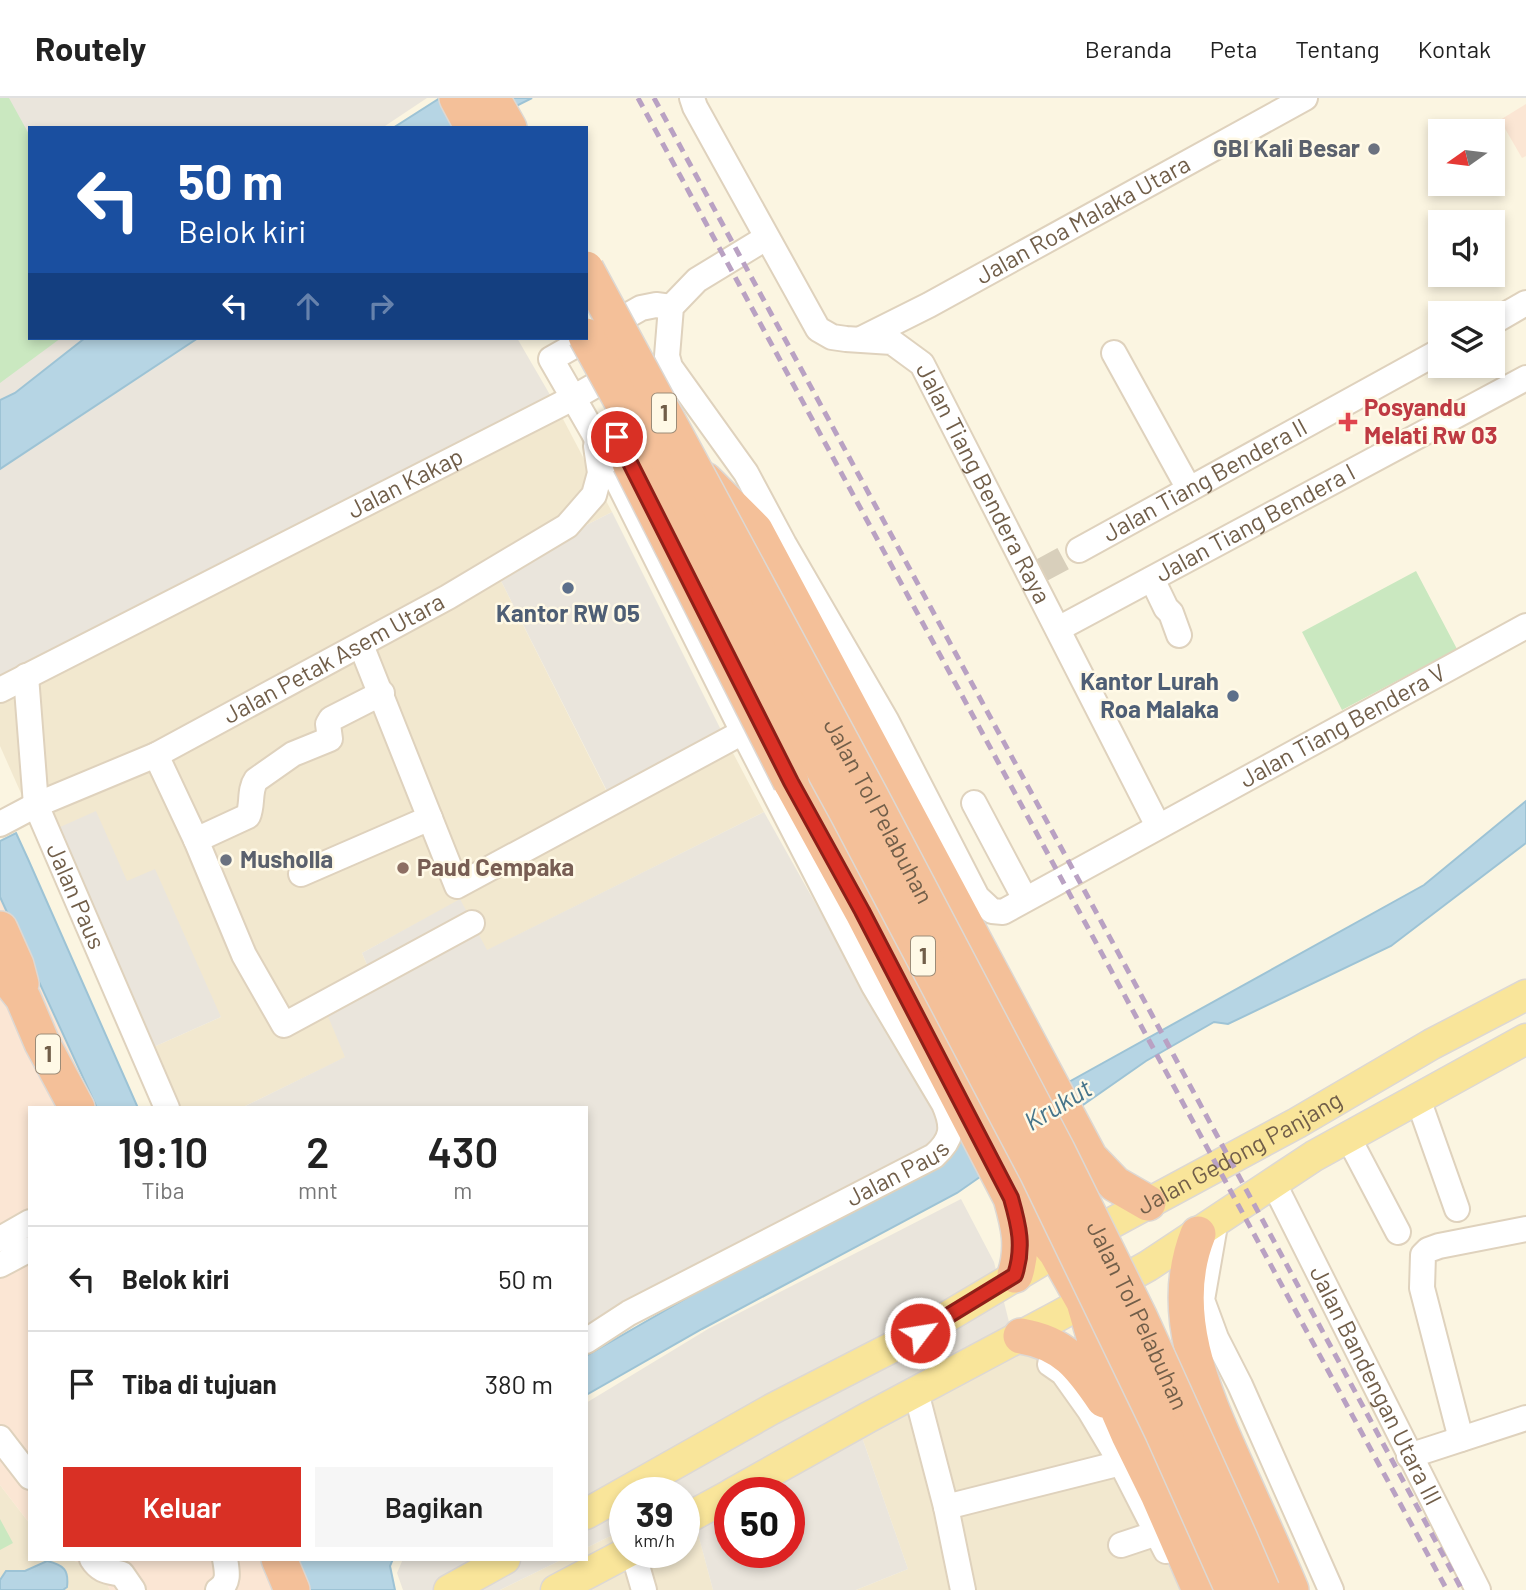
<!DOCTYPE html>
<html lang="id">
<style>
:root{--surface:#fff;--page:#f6f6f6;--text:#222;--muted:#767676;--line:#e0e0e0;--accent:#d93025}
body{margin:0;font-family:Barlow,sans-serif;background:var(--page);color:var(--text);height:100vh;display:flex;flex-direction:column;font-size:26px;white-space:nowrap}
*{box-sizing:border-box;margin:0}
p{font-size:23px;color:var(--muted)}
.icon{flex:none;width:38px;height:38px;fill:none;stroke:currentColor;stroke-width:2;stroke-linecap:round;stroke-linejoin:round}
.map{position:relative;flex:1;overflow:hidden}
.panel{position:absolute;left:28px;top:1008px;width:560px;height:455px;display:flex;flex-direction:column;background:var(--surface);border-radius:0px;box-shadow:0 4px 10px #0003}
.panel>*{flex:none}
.banner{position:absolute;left:28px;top:28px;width:560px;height:214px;border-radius:0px;box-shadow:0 4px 10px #0003;background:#1a4fa0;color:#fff;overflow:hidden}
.needle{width:46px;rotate:256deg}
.fabs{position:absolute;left:1428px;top:21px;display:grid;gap:14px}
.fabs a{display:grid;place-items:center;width:77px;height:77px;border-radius:0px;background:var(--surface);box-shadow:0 4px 10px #0003;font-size:35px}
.speed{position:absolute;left:609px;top:1379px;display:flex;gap:14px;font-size:35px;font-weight:700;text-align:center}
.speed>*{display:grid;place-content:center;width:91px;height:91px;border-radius:50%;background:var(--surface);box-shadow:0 4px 10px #0003;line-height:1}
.speed small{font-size:18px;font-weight:400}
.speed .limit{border:10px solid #d22;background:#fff;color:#111}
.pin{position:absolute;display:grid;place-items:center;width:60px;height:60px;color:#fff;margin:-30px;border:4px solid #fff;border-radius:50%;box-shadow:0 2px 7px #0007}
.me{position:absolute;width:77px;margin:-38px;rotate:59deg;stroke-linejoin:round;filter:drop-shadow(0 0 5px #0008)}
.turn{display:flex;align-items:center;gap:24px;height:147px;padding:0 35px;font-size:32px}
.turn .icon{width:91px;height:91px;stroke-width:2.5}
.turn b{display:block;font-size:49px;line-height:60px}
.lanes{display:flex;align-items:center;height:66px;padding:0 35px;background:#0003;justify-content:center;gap:35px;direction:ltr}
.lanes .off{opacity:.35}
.eta{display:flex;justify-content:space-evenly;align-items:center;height:119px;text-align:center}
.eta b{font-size:42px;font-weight:600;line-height:49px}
.cta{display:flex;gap:14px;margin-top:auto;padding:14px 35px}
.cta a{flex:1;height:80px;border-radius:0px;background:var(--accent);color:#fff;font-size:28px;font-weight:600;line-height:80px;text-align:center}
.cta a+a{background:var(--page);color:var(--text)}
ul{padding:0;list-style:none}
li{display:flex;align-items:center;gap:21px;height:105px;padding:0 35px;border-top:2px solid var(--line)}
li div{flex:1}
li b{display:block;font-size:26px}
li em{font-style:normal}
header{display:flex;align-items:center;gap:42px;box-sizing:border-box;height:98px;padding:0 35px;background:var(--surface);border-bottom:2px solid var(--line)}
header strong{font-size:33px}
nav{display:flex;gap:38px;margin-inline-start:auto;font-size:24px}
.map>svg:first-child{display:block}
</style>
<header>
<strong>Routely</strong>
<nav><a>Beranda</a><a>Peta</a><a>Tentang</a><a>Kontak</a></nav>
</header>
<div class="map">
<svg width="1526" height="1492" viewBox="0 0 1526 1492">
<rect width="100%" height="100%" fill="#fbf5e1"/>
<path fill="#f2e8cf" d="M553,302L612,414L496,473L606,692L722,634L764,714L486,853L460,802L362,855L377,890L346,959L241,1010H165L138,956L221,919L127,784L40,738L0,648V581Z
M1015,1248L1063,1278L1121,1365L1180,1492H856L908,1471L857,1325Z
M0,1387L30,1426V1461H68L99,1471L110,1492H0Z
M689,1401L713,1492H500L563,1461H586V1450L625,1431V1454H684V1404Z"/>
<path fill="#fbe6d4" d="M1526,6V58L1522,60L1500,22Z
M0,801L96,1010H30V1426L0,1387Z
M68,1461H291L304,1492H110L99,1471Z"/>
<path fill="#eae5dc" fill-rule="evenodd" d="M0,0H427L382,30H30V240H85L15,295L0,302Z
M198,240H517L553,302L0,581V371Z
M612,414L722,634L607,693L496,473Z
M96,713L127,783L155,771L221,919L138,956L40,738Z
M764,714L952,1048L586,1249V1010H241L345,959L327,916L377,890L362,855L460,801L487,852Z
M961,1101L994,1164L1015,1248L857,1325L908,1471L856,1492H713L689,1402L684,1404V1395H625V1431L586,1450V1305L708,1231ZM730,1395H789V1454H730Z
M403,1461H563L500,1492H403L397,1475Z"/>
<path fill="#cae8c0" d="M0,0H9L30,38V240H61L0,285Z
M1416,473L1457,551L1342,612L1302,534Z
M0,1421L13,1445L0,1452Z"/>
<path fill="#b6d5e4" stroke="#9dc3d5" stroke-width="2" d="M440,0H532L473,30H393Z
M85,240H198L0,371V302L15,295Z
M1526,703V745L1391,848L1228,926L1214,924L1146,963L957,1095L702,1231L586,1297V1258L685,1201L1020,1011L1424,787Z
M16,735L28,761L138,1010H97L0,799V743Z
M294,1461H393L390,1468L395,1492H307Z
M47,1463C64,1467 69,1472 67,1489L63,1492H0V1482L6,1473H25Z"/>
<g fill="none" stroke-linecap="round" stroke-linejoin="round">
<path stroke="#d8cfbb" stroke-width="24" stroke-dasharray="24 12" stroke-linecap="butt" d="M1042,472L1079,452"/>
<defs>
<g id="minor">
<path id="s1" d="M692,0L695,9L818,231L832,239L846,241L892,244L922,266L1158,728"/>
<path id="s2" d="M766,140L697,182L671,209L667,258L670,269L746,375L784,446L886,622L977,799L992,813L1003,814L1526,528"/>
<path d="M1493,224L1526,205"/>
<path id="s3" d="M861,241L929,207L1305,0"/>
<path d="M1114,255L1189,391"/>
<path id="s4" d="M1079,452L1440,253"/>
<path d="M1152,481L1166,510L1171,515L1179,537"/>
<path id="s5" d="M1058,531L1526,280"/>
<path d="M361,547L457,788L743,634"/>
<path id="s6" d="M26,578L36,707L167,1010"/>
<path id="s7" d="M0,592L573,300L622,272"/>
<path d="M156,657L196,742L244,857L284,927L472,825"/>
<path d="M974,705L1025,801"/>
<path id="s8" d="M0,726L36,707L156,657L448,499L567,428L594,397L600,375L596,348"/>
<path d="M196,742L248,718C253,707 249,692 256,682L293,656L330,641L328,626L331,621L382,595"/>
<path d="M301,776L430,720"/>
<path d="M1418,1001L1457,1111"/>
<path d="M1348,1039L1398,1134"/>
<path id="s9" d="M1273,1084L1478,1492"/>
<path d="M1214,1133L1202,1202L1216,1240L1240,1287L1331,1492"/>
<path d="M0,1141L30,1124"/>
<path d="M0,1167L30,1151"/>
<path id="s10" d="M586,1243L629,1215L934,1058C953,1041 954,1029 944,1006L874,888L743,634L593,334L551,261L641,210L656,207L671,209"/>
<path d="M1050,1266L1063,1275L1090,1313L1121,1365L1166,1453"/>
<path d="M916,1294L946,1409L963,1492"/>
<path d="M0,1340L30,1379"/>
<path d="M1461,1341L1422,1190L1423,1157L1428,1152L1439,1148L1526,1131"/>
<path d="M1409,1358L1526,1320"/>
<path d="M946,1409L1121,1365"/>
<path d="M1121,1447L1157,1435"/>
<path d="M633,1454L644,1492"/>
<path d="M92,1461C100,1474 109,1473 122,1476L133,1492"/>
<path d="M218,1492C230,1485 227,1473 225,1461"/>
</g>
<g id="major">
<path d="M733,1395L867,1320L1060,1217L1148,1168L1314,1058L1526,941"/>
<path id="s11" d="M586,1416L772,1311L920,1235L1056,1154L1108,1127L1297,1025L1432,946L1526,897"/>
<path d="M684,1422L730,1397"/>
<path d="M449,1492L505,1461"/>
<path d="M556,1492L628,1454"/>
</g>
<path id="highway" d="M457,0L473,30
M492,0L509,30
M705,382L755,432L1090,1060L1115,1086L1148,1105
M791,684L862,813L1011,1100C1019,1128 1024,1149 1015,1177
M0,831L16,867L21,886
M0,865L8,881L23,900L42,945L77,1010
M1013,1103L1056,1154L1084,1204L1110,1293L1129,1337L1158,1396L1200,1492
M1198,1136C1166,1216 1205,1298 1237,1370C1255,1411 1274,1451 1291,1492
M1021,1238C1064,1245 1081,1268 1104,1302
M279,1461L292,1492"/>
</defs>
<use href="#minor" stroke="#dfd2bd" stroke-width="28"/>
<use href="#major" stroke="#ddd8d3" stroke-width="33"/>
<use href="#highway" stroke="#ddd8d3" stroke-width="38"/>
<use href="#minor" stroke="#fff" stroke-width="24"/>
<use href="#major" stroke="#f9e59a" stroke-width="30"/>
<use href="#highway" stroke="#f4c099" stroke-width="35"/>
<path stroke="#b9a1c3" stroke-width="5" stroke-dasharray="10 7" stroke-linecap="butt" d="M638,0L1447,1492
M654,0L1152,917L1462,1492"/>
<defs>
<g id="highway-bridge">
<path id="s12" d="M586,171L870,697L1057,1052L1140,1220L1240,1441L1262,1492"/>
<path d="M586,238L847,714L1037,1074L1163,1335L1233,1492"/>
<path d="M630,365L791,684"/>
</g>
</defs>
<use href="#highway-bridge" stroke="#ddd8d3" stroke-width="38" stroke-linecap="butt"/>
<use href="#highway-bridge" stroke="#f4c099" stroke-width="35"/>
</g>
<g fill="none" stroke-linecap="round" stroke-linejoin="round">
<defs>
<path id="route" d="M617,339L791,684L862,813L1011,1100C1019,1128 1024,1149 1015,1177L920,1235"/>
</defs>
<use href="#route" stroke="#8d1f18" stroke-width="18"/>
<use href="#route" stroke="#d93025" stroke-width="12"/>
</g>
<g fill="#6b7280" stroke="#fff9e6" stroke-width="2.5">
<circle cx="1374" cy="51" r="7"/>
<circle cx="226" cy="762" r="7"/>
</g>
<path fill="#e0444e" stroke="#fff9e6" stroke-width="2.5" d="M1344.5 313.5h7v7h7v7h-7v7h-7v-7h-7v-7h7z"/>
<g fill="#5c6f8a" stroke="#fff9e6" stroke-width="2.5">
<circle cx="568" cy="490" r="7"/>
<circle cx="1233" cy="598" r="7"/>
</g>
<circle fill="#8d6e63" stroke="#fff9e6" stroke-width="2.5" cx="403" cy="770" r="7"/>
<g text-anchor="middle" stroke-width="5" stroke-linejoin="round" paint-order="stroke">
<g fill="#fff9e6" stroke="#9c8c78" stroke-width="2">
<rect x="652" y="295.5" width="24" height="39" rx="5"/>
<rect x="911" y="838.5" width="24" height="39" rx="5"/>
<rect x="36" y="936.5" width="24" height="39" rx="5"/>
</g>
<g font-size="23" font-weight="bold" fill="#715e49">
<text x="664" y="323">1</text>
<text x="923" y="866">1</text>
<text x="48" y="964">1</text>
</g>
<g font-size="24" font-weight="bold" fill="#5b616d" stroke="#fff9e6" text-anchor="end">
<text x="1360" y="59">GBI Kali Besar</text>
<text x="240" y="770" text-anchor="start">Musholla</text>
</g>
<g font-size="24" fill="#715e49" stroke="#fff9e6">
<text dy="8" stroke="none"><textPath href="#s3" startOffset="252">Jalan Roa Malaka Utara</textPath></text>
<text dy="8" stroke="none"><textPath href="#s4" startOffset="144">Jalan Tiang Bendera II</textPath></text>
<text dy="8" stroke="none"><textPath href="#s7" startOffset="455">Jalan Kakap</textPath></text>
<text dy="8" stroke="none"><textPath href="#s1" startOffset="511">Jalan Tiang Bendera Raya</textPath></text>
<text dy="8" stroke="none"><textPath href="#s5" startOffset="224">Jalan Tiang Bendera I</textPath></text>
<text dy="8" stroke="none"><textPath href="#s8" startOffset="373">Jalan Petak Asem Utara</textPath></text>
<text dy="8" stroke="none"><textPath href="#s2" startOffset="1211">Jalan Tiang Bendera V</textPath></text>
<text dy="8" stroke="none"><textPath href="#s12" startOffset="616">Jalan Tol Pelabuhan</textPath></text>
<text dy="8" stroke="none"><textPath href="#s6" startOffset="229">Jalan Paus</textPath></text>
<text dy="8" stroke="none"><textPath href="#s11" startOffset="747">Jalan Gedong Panjang</textPath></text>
<text dy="8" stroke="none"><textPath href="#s10" startOffset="354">Jalan Paus</textPath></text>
<text dy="8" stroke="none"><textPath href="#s12" startOffset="1183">Jalan Tol Pelabuhan</textPath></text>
<text dy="8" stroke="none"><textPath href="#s9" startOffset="228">Jalan Bandengan Utara III</textPath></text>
</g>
<g font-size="24" font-weight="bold" fill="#be3a42" stroke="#fff9e6" text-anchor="start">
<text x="1364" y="318">Posyandu<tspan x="1364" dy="28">Melati Rw 03</tspan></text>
</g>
<g font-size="24" font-weight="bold" fill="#4e5e75" stroke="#fff9e6">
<text x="568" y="524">Kantor RW 05</text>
<text x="1219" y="592" text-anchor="end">Kantor Lurah<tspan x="1219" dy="28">Roa Malaka</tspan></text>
</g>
<g font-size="24" font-weight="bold" fill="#785e54" stroke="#fff9e6" text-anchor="start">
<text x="417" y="778">Paud Cempaka</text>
</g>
<g font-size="26" font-style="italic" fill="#46748a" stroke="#fff9e6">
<text transform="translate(1058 1007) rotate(-31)" y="9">Krukut</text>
</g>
</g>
</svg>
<div class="fabs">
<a><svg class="needle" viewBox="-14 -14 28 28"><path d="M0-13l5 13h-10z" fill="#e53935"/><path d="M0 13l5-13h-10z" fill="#767676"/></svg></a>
<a><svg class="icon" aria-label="sound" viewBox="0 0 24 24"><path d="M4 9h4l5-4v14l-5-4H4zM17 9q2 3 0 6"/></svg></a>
<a><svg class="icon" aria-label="layers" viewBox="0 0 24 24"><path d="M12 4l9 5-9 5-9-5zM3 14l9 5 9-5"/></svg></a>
</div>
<div class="speed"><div>39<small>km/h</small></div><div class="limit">50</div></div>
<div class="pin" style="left:617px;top:339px;background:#d93025"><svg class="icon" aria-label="arrive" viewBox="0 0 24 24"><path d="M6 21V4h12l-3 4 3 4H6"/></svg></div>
<svg class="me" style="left:920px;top:1235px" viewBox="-20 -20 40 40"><circle r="17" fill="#d93025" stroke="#fff" stroke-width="3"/><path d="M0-11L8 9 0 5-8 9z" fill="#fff"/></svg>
<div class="banner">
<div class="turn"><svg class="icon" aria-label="left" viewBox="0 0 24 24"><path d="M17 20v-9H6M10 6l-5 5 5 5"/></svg><div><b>50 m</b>Belok kiri</div></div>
<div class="lanes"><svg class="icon" aria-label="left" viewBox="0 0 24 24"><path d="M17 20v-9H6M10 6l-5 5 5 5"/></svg><svg class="icon off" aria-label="ahead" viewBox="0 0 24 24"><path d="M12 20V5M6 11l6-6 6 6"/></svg><svg class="icon off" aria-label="right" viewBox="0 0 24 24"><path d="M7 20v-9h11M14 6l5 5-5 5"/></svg></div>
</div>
<section class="panel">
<div class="eta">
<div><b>19:10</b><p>Tiba</p></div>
<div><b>2</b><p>mnt</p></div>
<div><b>430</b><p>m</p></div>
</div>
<ul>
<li><svg class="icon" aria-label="left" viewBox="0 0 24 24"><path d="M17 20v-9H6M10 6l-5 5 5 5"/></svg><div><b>Belok kiri</b></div><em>50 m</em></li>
<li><svg class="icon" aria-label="arrive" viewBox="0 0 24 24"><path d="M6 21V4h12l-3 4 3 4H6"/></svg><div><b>Tiba di tujuan</b></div><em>380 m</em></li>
</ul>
<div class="cta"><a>Keluar</a><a>Bagikan</a></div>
</section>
</div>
